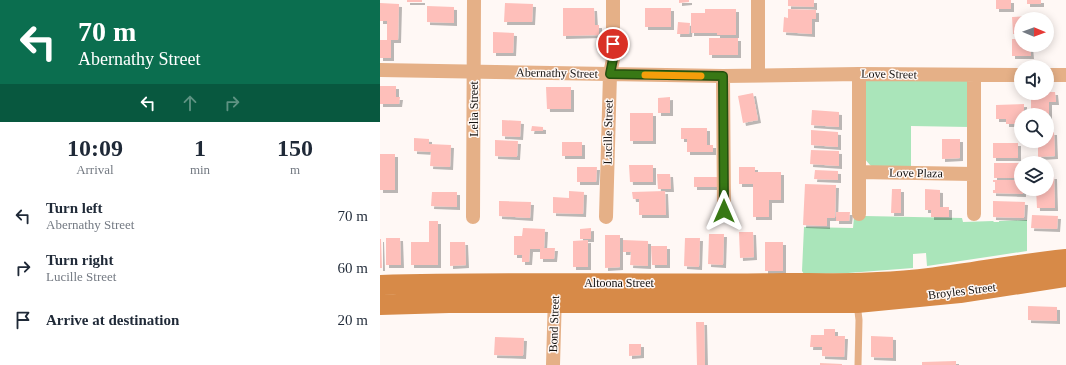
<!DOCTYPE html>
<style>
:root{--surface:#fff;--page:#f2f2f3;--text:#1f2937;--muted:#747a83}
body{margin:0;font-family:"Times New Roman",serif;background:var(--page);color:var(--text);height:100vh;display:flex;flex-direction:column;font-size:15px;white-space:nowrap}
*{box-sizing:border-box;margin:0}
p{font-size:13px;color:var(--muted)}
.icon{flex:none;width:22px;height:22px;fill:none;stroke:currentColor;stroke-width:2;stroke-linecap:round;stroke-linejoin:round}
.map{position:relative;flex:1;overflow:hidden}
.sheet{display:flex;flex-direction:column;background:var(--surface);width:380px}
.sheet>*{flex:none}
.hud{background:#0b6e4f;color:#fff;overflow:hidden}
.needle{width:26px;rotate:91deg}
.buttons{position:absolute;left:634px;top:12px;display:grid;gap:8px}
.buttons a{display:grid;place-items:center;width:40px;height:40px;border-radius:50%;background:var(--surface);box-shadow:0 2px 10px #0003;font-size:20px}
.pin{position:absolute;display:grid;place-items:center;width:34px;height:34px;color:#fff;margin:-17px;border:2px solid #fff;border-radius:50%;box-shadow:0 1px 4px #0007}
.me{position:absolute;width:44px;margin:-22px;rotate:0deg;stroke-linejoin:round;filter:drop-shadow(0 0 3px #0008)}
.turn{display:flex;align-items:center;gap:14px;height:84px;padding:0 12px;font-size:18px}
.turn .icon{width:52px;height:52px;stroke-width:2.5}
.turn b{display:block;font-size:28px;line-height:34px}
.lanes{display:flex;align-items:center;height:38px;padding:0 12px;background:#0003;justify-content:center;gap:20px;direction:ltr}
.lanes .off{opacity:.35}
.eta{display:flex;justify-content:space-evenly;align-items:center;height:68px;text-align:center}
.eta b{font-size:24px;font-weight:800;line-height:28px}
ul{padding:0;list-style:none}
li{display:flex;align-items:center;gap:12px;height:52px;padding:0 12px}
li div{flex:1}
li b{display:block;font-size:15px}
li em{font-style:normal}
main{display:flex;flex:1;min-height:0}
.map>svg:first-child{display:block}
</style>
<main>
<section class="sheet">
<div class="hud">
<div class="turn"><svg class="icon" aria-label="left" viewBox="0 0 24 24"><path d="M17 20v-9H6M10 6l-5 5 5 5"/></svg><div><b>70 m</b>Abernathy Street</div></div>
<div class="lanes"><svg class="icon" aria-label="left" viewBox="0 0 24 24"><path d="M17 20v-9H6M10 6l-5 5 5 5"/></svg><svg class="icon off" aria-label="ahead" viewBox="0 0 24 24"><path d="M12 20V5M6 11l6-6 6 6"/></svg><svg class="icon off" aria-label="right" viewBox="0 0 24 24"><path d="M7 20v-9h11M14 6l5 5-5 5"/></svg></div>
</div>
<div class="eta">
<div><b>10:09</b><p>Arrival</p></div>
<div><b>1</b><p>min</p></div>
<div><b>150</b><p>m</p></div>
</div>
<ul>
<li><svg class="icon" aria-label="left" viewBox="0 0 24 24"><path d="M17 20v-9H6M10 6l-5 5 5 5"/></svg><div><b>Turn left</b><p>Abernathy Street</p></div><em>70 m</em></li>
<li><svg class="icon" aria-label="right" viewBox="0 0 24 24"><path d="M7 20v-9h11M14 6l5 5-5 5"/></svg><div><b>Turn right</b><p>Lucille Street</p></div><em>60 m</em></li>
<li><svg class="icon" aria-label="arrive" viewBox="0 0 24 24"><path d="M6 21V4h12l-3 4 3 4H6"/></svg><div><b>Arrive at destination</b></div><em>20 m</em></li>
</ul>
</section>
<div class="map">
<svg width="686" height="365" viewBox="0 0 686 365">
<defs>
<filter id="shadow"><feDropShadow dx="3" dy="3" stdDeviation="0" flood-color="#0004"/></filter>
</defs>
<rect width="100%" height="100%" fill="#fff8f5"/>
<path fill="#aae5ba" d="M486,80H587L590,85L589,127L531,126V167H493L490,165L484,158Z
M485,216L582,218L583,222L613,221L614,222H619V221L647,220V251L547,266L546,253L533,254V268L468,273L424,274L422,271L424,227L473,228L474,217Z"/>
<path fill="#febfba" filter="url(#shadow)" d="M27,0H42V2H27Z
M299,0H309V2L299,3Z
M408,0H434V7L408,6Z
M616,0H631V9H616Z
M647,0H661V4H647Z
M0,3L19,4L18,40H11V58H0V40H7V21H0Z
M125,3L153,4L152,22H124Z
M47,6L74,7V23L47,22Z
M183,8H214L215,25H219V35L183,36Z
M265,8H291V27H265Z
M325,9H356V35H337V33H311V13H325Z
M408,9L436,10V19H432V34L403,32L404,17L408,18Z
M651,16V19H641V34H633L632,17Z
M298,22L310,23L309,34H297Z
M113,32L134,33L133,53H113Z
M329,38H358V55H329Z
M632,39H641V45H650L651,56H632Z
M0,86H16V97H20L19,104H0Z
M166,87H191V109H167Z
M667,92H675L676,102H669V121H667V115H651V93Z
M373,93L378,120L363,123L358,96Z
M290,97V113H278V98Z
M644,104V115H641V121H635V124H626V119H616V105Z
M432,110L459,112V127L431,125Z
M250,113H273V141H250Z
M122,120L141,121L140,137L122,136Z
M152,126L163,127V131H151Z
M301,128H327V145H333V152H307V139H301Z
M431,130L458,132V147L431,145Z
M667,132H674L675,156L658,157V141H667Z
M34,138L49,139V144L71,145L70,167L50,166L51,152L34,151Z
M562,139H580V158L562,159Z
M115,140L138,141L137,157L115,156Z
M182,142H202V156H182Z
M613,143H638V158H613Z
M431,150L459,151V166L430,164Z
M0,154H15V190H0Z
M614,163H641V178H614Z
M249,165H273V182H250Z
M197,167H217L216,182H197Z
M359,167H375V172H401V200H389V217H373V184H359Z
M435,170L458,171V180L434,179Z
M277,174H290L291,189H278Z
M667,176H674L675,208H657L656,189H667Z
M314,177H337V187H314Z
M613,180H641V189H643V194L613,193V190H615V182H613Z
M425,184L456,185L455,218H447V226L423,225Z
M512,189H521V213H511Z
M545,189L560,190V207H569V217H551V210H545Z
M189,191L204,192L203,214L173,213V197L189,198Z
M285,191L286,215H259V199H253L252,192Z
M52,192H77V207L51,206Z
M119,201L151,202L150,218L119,216Z
M613,201L645,202L644,218L613,217Z
M456,212H470L469,221H456Z
M652,215L678,216L677,229L651,228Z
M49,221H58V265H31V242H49Z
M143,228L165,229L164,248H175L174,259H160V249H150L149,262H142V255H134V236H142Z
M211,228V239H200V229Z
M359,232H373L374,257L360,258Z
M329,234H344L343,265L328,264Z
M225,235H240V267L225,268Z
M6,238H20L21,265H6Z
M305,238H320L319,267L304,266Z
M0,239H1L2,268H0Z
M208,240V267H193V241Z
M243,240L268,241V266L250,265L251,252H243Z
M70,242H85L86,265L70,266Z
M385,242H403V271H385Z
M271,246H287V265H272Z
M648,306L677,307V321L648,320Z
M316,322H324L325,365H317Z
M444,329H455V336H465L464,357L442,356V347H430L431,335H444Z
M491,336L513,337V358L491,357Z
M115,337L144,338L143,356L114,355Z
M249,344H261V355L249,356Z
M576,361V365H542V362Z
M440,363L462,364V365H440Z"/>
<g fill="none" stroke-linecap="round" stroke-linejoin="round">
<path stroke="#e5b087" stroke-width="7" d="M477,303L479,320L478,365"/>
<path stroke="#e5b087" stroke-width="14" d="M0,70L343,76L479,74L641,75
M479,74V214
M378,75V0
M594,75V214
M667,75H686
M343,76L344,211
M479,172L593,174
M93,217L94,0
M226,217L230,74L233,59V0
M173,365L175,294"/>
<path stroke="#d78a48" stroke-width="20" d="M0,285C135,281 269,285 404,283C435,283 467,284 498,282C561,280 623,265 686,259
M0,305L69,303H477L580,293L686,277"/>
</g>
<g fill="none" stroke-linecap="round" stroke-linejoin="round">
<defs>
<path id="route" d="M233,44V59L230,74L343,76L344,211"/>
</defs>
<use href="#route" stroke="#244e0e" stroke-width="10"/>
<use href="#route" stroke="#387815" stroke-width="7"/>
<path stroke="#f59e0b" stroke-width="7" d="M265,75L321,76"/>
</g>
<g text-anchor="middle" stroke-width="3" stroke-linejoin="round" paint-order="stroke">
<g font-size="12" fill="#151210" stroke="#fff8f5">
<text transform="translate(177 73) rotate(1)" y="4">Abernathy Street</text>
<text transform="translate(509 74) rotate(1)" y="4">Love Street</text>
<text transform="translate(94 109) rotate(-90)" y="4">Lelia Street</text>
<text transform="translate(228 132) rotate(-89)" y="4">Lucille Street</text>
<text transform="translate(536 173) rotate(1)" y="4">Love Plaza</text>
<text x="239" y="287">Altoona Street</text>
<text transform="translate(582 291) rotate(-7)" y="4">Broyles Street</text>
<text transform="translate(174 324) rotate(-88)" y="4">Bond Street</text>
</g>
</g>
</svg>
<div class="buttons">
<a><svg class="needle" viewBox="-14 -14 28 28"><path d="M0-13l5 13h-10z" fill="#e53935"/><path d="M0 13l5-13h-10z" fill="#747a83"/></svg></a>
<a><svg class="icon" aria-label="sound" viewBox="0 0 24 24"><path d="M4 9h4l5-4v14l-5-4H4zM17 9q2 3 0 6"/></svg></a>
<a><svg class="icon" aria-label="search" viewBox="0 0 24 24"><circle cx="10" cy="10" r="6"/><path d="M15 15l6 6"/></svg></a>
<a><svg class="icon" aria-label="layers" viewBox="0 0 24 24"><path d="M12 4l9 5-9 5-9-5zM3 14l9 5 9-5"/></svg></a>
</div>
<div class="pin" style="left:233px;top:44px;background:#d93025"><svg class="icon" aria-label="arrive" viewBox="0 0 24 24"><path d="M6 21V4h12l-3 4 3 4H6"/></svg></div>
<svg class="me" style="left:344px;top:211px" viewBox="-20 -20 40 40"><path d="M0-17L14 15 0 8-14 15z" fill="#387815" stroke="#fff" stroke-width="4"/></svg>
</div>
</main>
